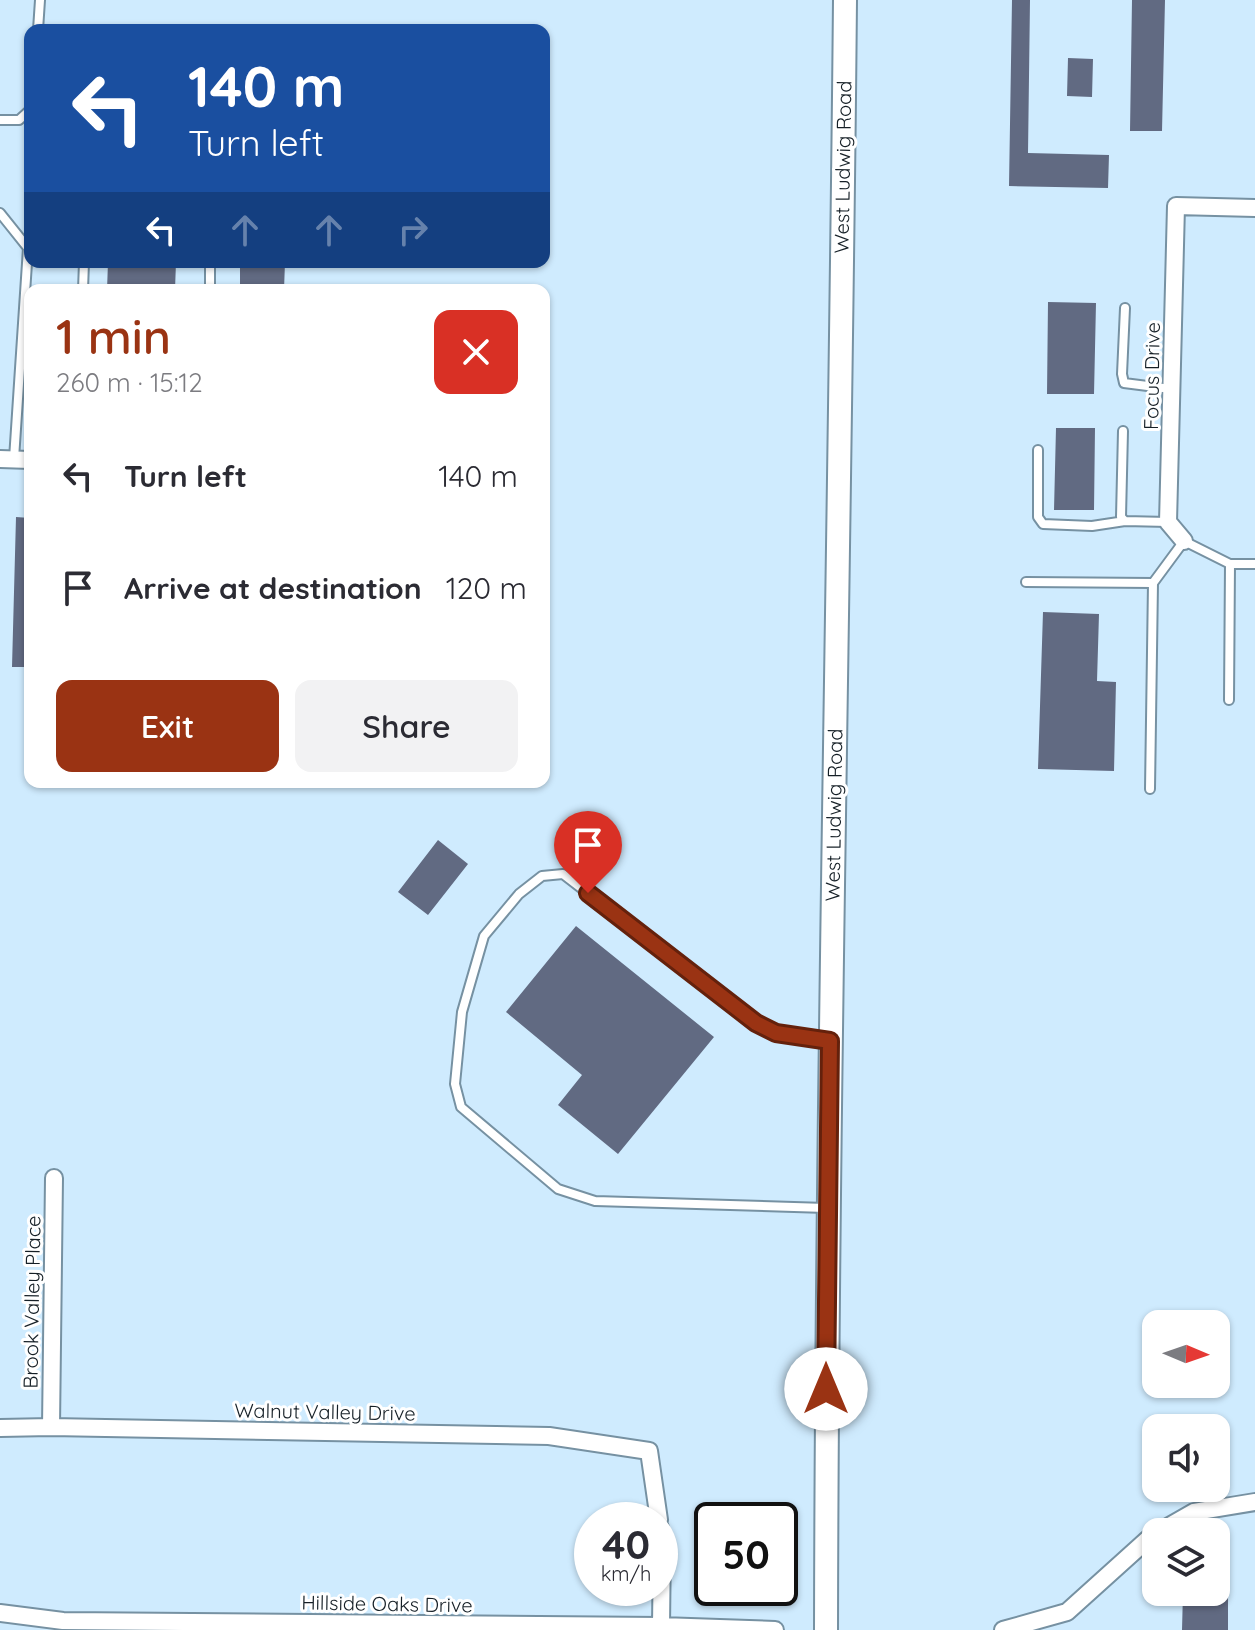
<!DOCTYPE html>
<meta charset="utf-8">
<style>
:root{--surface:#fff;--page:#f2f2f3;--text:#2b2b33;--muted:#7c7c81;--accent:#9a3313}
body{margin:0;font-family:Quicksand,sans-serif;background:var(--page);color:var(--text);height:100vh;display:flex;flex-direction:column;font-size:30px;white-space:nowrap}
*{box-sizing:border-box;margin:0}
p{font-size:26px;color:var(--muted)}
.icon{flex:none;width:44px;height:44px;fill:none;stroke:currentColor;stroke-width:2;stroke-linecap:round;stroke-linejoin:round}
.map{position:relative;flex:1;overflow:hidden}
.panel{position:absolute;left:24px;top:284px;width:526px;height:504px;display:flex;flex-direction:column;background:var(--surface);border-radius:16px;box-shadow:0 2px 6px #0004}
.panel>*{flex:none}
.top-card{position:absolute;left:24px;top:24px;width:526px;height:244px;border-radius:16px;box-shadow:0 2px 6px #0004;background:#1a4fa0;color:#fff;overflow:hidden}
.needle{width:52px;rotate:92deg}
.controls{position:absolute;left:1142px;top:1310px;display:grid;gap:16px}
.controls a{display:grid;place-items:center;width:88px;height:88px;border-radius:16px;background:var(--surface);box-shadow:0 2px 6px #0004;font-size:40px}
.speed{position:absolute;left:574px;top:1502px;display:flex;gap:16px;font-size:40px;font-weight:700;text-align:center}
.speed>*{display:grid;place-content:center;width:104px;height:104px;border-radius:50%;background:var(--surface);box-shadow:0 2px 6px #0004;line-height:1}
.speed small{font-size:20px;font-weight:400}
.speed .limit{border:4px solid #111;border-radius:12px;background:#fff;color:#111}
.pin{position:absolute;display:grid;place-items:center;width:68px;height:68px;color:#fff;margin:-82px -34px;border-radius:50% 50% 50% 0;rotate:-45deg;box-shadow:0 0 8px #0007}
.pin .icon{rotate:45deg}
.me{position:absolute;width:88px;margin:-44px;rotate:0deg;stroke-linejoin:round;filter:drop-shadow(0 0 6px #0008)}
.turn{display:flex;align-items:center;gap:28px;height:168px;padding:0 32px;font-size:36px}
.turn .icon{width:104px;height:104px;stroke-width:2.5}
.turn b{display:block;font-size:56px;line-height:68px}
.lanes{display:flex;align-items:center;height:76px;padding:0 32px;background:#0003;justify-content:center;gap:40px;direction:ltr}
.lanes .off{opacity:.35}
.round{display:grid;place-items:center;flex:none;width:84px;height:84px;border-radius:16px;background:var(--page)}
.summary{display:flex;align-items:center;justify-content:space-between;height:136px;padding:0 32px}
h1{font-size:48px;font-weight:600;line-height:60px;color:var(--accent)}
.action{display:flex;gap:16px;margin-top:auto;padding:16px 32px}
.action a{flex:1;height:92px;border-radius:16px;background:var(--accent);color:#fff;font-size:32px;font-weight:600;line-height:92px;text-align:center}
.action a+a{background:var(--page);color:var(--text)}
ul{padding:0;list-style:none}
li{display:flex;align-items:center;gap:24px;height:112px;padding:0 32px}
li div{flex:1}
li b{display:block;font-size:30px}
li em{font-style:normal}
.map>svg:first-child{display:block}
</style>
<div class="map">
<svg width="1255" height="1630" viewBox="0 0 1255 1630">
<rect width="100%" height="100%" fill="#cfebfe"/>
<path fill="#616a82" d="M1012,0H1030L1028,153L1109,155L1108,188L1009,186Z
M1132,0H1165L1162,131H1130Z
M1068,58L1093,59L1092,97L1067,96Z
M108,262H176L175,290H107Z
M240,262H285L284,290H240Z
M1048,302L1096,303L1094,394H1047Z
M1056,428H1095L1094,510H1054Z
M16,517L30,518V667H12Z
M1043,612L1099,614L1097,681L1116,682L1114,771L1038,769Z
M438,840L468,864L428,915L398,892Z
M576,926L714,1037L618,1154L558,1105L582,1075L506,1012Z
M1183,1592H1228V1630H1182Z"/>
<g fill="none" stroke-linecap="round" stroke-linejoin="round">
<defs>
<path id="lane" d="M38,30L40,0
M0,120H19L30,110
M0,213L28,248L14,459
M210,262V290
M83,290L84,262
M1125,308L1122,374L1124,383L1171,389
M1123,431L1121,517L1125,521L1168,522
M1038,450V517L1043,524L1092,526L1125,521
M1026,582L1153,583
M1229,700L1230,564
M1150,789L1153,583L1184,541L1230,564H1255
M826,1208L595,1201L558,1189L461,1107L455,1084L462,1012L484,936L519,894L542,876L563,874L756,1023L776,1033L830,1041"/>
<path id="street" d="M0,459L30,460
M1184,541L1168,522L1176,206L1255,208
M51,1427L54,1178
M0,1428L51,1427L549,1436L649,1451L659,1520
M660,1528L662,1542L661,1626
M1159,1532L1194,1512L1255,1502
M0,1613L63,1621L661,1626L775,1630
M1003,1630L1067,1612L1148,1539L1156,1534"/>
<path id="secondary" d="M826,1630C827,1087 840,543 845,0"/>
</defs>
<use href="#lane" stroke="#7691a2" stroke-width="12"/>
<use href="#street" stroke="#7691a2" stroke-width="20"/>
<use href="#secondary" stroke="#7691a2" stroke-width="26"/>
<use href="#lane" stroke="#fff" stroke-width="8"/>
<use href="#street" stroke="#fff" stroke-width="16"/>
<use href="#secondary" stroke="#fff" stroke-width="22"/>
</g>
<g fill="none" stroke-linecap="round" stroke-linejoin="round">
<defs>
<path id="route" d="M588,893L756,1023L776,1033L830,1041L826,1389"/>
</defs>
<use href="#route" stroke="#64210c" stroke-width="20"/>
<use href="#route" stroke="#9a3313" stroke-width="14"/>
</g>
<g text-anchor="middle" stroke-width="6" stroke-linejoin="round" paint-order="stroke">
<g font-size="20" fill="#151f26" stroke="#fff">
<text transform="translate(843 167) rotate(-89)" y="7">West Ludwig Road</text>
<text transform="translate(1152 376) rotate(-89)" y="7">Focus Drive</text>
<text transform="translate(834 815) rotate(-89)" y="7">West Ludwig Road</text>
<text transform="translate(32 1302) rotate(-89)" y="7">Brook Valley Place</text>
<text transform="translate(325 1412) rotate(1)" y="7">Walnut Valley Drive</text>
<text transform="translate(387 1604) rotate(1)" y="7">Hillside Oaks Drive</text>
</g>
</g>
</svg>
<div class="controls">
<a><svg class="needle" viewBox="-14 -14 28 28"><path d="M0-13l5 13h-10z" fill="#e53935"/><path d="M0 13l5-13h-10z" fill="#7c7c81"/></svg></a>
<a><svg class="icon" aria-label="sound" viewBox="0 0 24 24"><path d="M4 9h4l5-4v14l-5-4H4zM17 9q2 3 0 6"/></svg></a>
<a><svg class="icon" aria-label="layers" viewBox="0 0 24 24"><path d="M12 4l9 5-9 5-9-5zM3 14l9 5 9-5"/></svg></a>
</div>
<div class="speed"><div>40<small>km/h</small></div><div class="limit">50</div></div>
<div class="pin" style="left:588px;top:893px;background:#d93025"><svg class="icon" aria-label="arrive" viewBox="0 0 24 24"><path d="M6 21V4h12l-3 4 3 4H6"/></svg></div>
<svg class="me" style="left:826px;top:1389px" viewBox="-20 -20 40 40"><circle r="19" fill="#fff"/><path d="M0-13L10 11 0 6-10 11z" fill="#9a3313"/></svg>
<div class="top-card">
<div class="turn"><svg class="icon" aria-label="left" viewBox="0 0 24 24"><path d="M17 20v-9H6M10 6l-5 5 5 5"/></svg><div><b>140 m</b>Turn left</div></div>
<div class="lanes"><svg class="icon" aria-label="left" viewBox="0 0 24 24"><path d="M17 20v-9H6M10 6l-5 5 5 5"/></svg><svg class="icon off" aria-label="ahead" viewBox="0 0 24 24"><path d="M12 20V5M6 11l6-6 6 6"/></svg><svg class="icon off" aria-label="ahead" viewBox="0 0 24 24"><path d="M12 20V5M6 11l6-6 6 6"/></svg><svg class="icon off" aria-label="right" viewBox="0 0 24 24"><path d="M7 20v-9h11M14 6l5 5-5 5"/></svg></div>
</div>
<section class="panel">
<div class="summary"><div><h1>1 min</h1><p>260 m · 15:12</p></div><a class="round" style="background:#d93025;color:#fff"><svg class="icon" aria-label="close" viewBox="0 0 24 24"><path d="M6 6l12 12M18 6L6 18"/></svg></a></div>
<ul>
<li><svg class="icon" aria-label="left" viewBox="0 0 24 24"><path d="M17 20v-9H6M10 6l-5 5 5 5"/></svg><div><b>Turn left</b></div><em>140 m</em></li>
<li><svg class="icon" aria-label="arrive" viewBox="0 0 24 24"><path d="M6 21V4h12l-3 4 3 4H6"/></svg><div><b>Arrive at destination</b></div><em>120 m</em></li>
</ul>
<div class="action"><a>Exit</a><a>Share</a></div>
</section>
</div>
